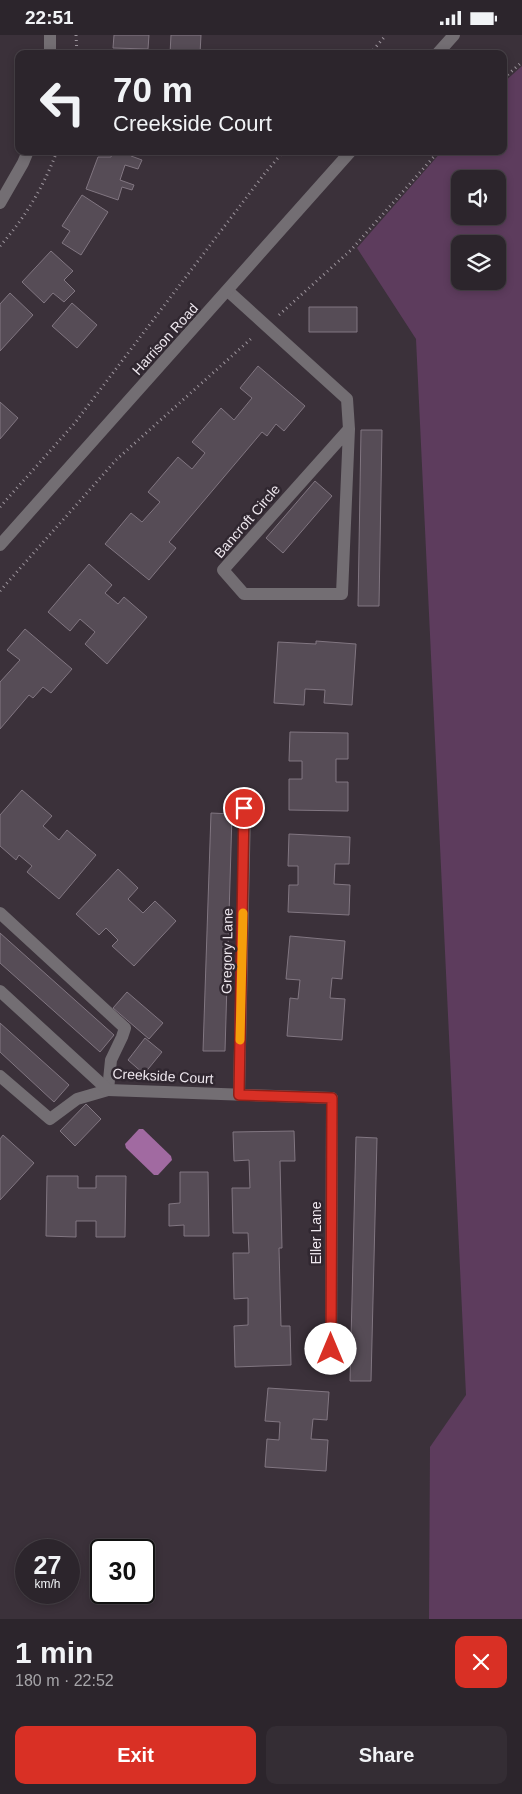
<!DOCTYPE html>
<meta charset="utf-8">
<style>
:root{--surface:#2c252c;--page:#342d34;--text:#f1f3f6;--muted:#a6a5a9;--line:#484248;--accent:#d93025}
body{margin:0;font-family:Arial,sans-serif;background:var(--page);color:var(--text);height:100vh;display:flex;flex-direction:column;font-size:19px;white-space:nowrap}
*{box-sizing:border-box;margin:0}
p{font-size:16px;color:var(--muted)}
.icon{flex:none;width:28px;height:28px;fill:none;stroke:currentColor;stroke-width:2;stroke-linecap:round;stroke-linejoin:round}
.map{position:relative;height:1584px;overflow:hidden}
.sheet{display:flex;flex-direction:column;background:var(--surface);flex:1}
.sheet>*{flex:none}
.top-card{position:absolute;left:15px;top:15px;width:492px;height:105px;border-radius:10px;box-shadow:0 2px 8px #0003,0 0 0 1px var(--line);background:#2c252c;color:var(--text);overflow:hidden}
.fabs{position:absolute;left:451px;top:135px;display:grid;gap:10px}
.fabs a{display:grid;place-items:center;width:55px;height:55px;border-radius:10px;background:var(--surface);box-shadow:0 2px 8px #0003,0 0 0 1px var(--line);font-size:25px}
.speed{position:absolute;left:15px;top:1504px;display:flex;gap:10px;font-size:25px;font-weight:700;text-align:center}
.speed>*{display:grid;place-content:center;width:65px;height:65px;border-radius:50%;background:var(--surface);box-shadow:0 2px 8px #0003,0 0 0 1px var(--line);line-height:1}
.speed small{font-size:12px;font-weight:400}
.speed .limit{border:2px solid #111;border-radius:8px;background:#fff;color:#111}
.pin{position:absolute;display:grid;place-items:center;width:42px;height:42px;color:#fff;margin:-21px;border:2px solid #fff;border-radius:50%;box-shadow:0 1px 5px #0007}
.me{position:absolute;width:55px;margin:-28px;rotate:0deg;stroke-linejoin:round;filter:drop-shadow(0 0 4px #0008)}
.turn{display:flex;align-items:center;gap:18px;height:105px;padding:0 15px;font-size:22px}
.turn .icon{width:65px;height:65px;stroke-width:2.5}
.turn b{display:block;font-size:35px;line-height:42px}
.round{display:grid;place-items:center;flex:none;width:52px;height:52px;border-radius:10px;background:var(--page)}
.overview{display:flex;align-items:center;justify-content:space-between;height:85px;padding:0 15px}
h1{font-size:30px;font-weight:700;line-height:38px}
.primary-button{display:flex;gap:10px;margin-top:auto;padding:10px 15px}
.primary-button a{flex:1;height:58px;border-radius:10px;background:var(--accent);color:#fff;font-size:20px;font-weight:700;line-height:58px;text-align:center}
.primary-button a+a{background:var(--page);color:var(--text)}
.status{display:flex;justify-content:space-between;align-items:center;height:35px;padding:0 25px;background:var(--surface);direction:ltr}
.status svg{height:14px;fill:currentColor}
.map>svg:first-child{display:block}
</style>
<div class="status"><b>22:51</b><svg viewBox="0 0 49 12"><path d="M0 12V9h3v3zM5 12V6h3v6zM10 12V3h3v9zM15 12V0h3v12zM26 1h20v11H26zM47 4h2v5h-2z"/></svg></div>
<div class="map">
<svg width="522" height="1584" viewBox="0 0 522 1584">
<rect width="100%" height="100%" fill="#3b313a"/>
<path fill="#5d3c5d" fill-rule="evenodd" d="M522,31V1584H429L430,1412L466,1360L416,304L357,213L442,116H504V47ZM460,144H498V181H460ZM460,209H498V246H460Z"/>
<path fill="#a16aa1" d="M139,1094H143L171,1121L172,1125L158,1140H154L126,1113L125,1109Z"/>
<path fill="#564c56" stroke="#817681" d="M114,0H149L148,14L113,13Z
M171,0H201L200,19H170Z
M113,116H133L131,121L142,125L138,134L125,130L120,145L134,150L132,155L122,152L118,165L86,154L98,122H111Z
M82,160L108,177L81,220L62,208L70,196L62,191Z
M51,216L73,236L64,245L75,256L64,267L53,258L44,268L22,247Z
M10,258L33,280L0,316V269Z
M72,268L97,290L77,313L52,291Z
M309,272H357V297H309Z
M258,331L305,371L284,396L276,389L267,401L262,397L169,507L176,513L149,545L105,509L131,478L142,487L160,467L148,457L178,422L192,434L205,418L192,407L221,373L234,385L252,363L240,353Z
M0,367L18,383L0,404Z
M361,395H382L379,571H358Z
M315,446L332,461L283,518L266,503Z
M89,529L112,550L105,558L118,569L124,562L147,582L107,629L85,609L95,597L80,584L70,596L48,577Z
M25,594L72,634L51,658L43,652L33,663L29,660L0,694V647L20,625L7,615Z
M316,606L356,609L352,670L324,668L325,655L305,654L304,670L274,668L278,607L316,609Z
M290,697L348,698V724H336V747H348V776L289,775V744H302V726H289Z
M22,755L52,781L43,791L59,805L67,795L96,820L59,864L27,837L32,831L19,820L16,825L0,811V780Z
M211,778L232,779L225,1016H203Z
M289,799L350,802L349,829H335L334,849L350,850L349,880L288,877L289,850H298V831H288Z
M118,834L138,853L128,864L143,878L155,866L176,886L134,931L112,911L118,905L106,893L99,900L76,879Z
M0,898L114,1000L100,1017L0,928Z
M290,901L345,906L342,944L332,943L330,963L345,964L342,1005L287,1001L290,963L298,964L300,945L286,944Z
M127,957L163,988L149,1004L113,973Z
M0,988L69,1050L54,1067L0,1017Z
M145,1003L162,1017L144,1039L128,1025Z
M86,1069L101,1084L75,1111L60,1096Z
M294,1096L295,1126H280L282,1213H279L281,1291H290L291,1330L235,1332L234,1291L248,1290V1263L234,1264L233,1218H249L248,1198H233L232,1153H250L249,1125L234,1126L233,1097Z
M3,1100L34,1128L0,1165V1104Z
M356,1102L377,1103L371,1346H350Z
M180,1137H208L209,1201H184V1190L169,1191V1169L180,1168Z
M47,1141H78V1153H96V1141H126L125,1202H96V1186H76V1202L46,1201Z
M268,1353L329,1357L327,1385L313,1384L311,1404L328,1405L326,1436L265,1432L267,1404L279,1405L280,1387L265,1386Z"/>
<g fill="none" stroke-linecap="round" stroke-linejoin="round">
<path stroke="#9d959d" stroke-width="3" stroke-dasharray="1 4" stroke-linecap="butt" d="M76,0L77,19
M370,19L386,0
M504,43L522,27
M0,211C25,183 44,151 57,116
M279,280L351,215L439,116
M0,472L74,389L265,138L284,116
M0,556L116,425L253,302"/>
<path stroke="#736e73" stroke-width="12" d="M0,878L125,993L122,1002L111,1025L108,1055L77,1064L50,1084L0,1041"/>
<path stroke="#736e73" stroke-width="12" d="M50,0V19
M0,168L23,128L28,116
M228,256L347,364L349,394L223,535L244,559H342L349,394
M0,956L108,1055L332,1063L331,1334
M239,1060L245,773"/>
<path stroke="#736e73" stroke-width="12" d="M437,19L454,0
M0,510L351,116"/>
</g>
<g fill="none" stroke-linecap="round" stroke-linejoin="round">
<defs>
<path id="route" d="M244,773L239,1060L332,1063L331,1314"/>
</defs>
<use href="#route" stroke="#8d1f18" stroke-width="12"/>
<use href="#route" stroke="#d93025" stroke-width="9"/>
<path stroke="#f59e0b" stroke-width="9" d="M240,1005L243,878"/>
</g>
<g text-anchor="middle" stroke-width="5" stroke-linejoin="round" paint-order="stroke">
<g font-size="14" fill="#eee7ee" stroke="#302730">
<text transform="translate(165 304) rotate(-48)" y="5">Harrison Road</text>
<text transform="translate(247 486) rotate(-49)" y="5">Bancroft Circle</text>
<text transform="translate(227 916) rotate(-89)" y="5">Gregory Lane</text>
<text transform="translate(163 1041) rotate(3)" y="5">Creekside Court</text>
<text transform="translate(316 1198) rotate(-90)" y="5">Eller Lane</text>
</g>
</g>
</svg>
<div class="fabs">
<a><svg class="icon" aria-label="sound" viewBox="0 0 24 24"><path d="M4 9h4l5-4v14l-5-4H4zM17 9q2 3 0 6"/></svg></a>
<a><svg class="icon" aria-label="layers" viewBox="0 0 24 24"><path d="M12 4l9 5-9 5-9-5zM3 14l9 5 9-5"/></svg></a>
</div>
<div class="speed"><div>27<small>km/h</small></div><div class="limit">30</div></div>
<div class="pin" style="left:244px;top:773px;background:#d93025"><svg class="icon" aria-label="arrive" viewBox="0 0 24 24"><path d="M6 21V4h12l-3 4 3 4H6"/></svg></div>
<svg class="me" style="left:331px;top:1314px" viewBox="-20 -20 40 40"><circle r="19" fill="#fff"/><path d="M0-13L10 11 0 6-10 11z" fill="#d93025"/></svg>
<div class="top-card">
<div class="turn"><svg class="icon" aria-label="left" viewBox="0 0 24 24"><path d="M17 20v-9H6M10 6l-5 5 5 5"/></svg><div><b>70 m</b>Creekside Court</div></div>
</div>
</div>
<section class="sheet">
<div class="overview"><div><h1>1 min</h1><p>180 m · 22:52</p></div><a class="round" style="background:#d93025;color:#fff"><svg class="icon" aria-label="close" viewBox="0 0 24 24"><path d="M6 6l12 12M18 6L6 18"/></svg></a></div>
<div class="primary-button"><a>Exit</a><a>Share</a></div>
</section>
